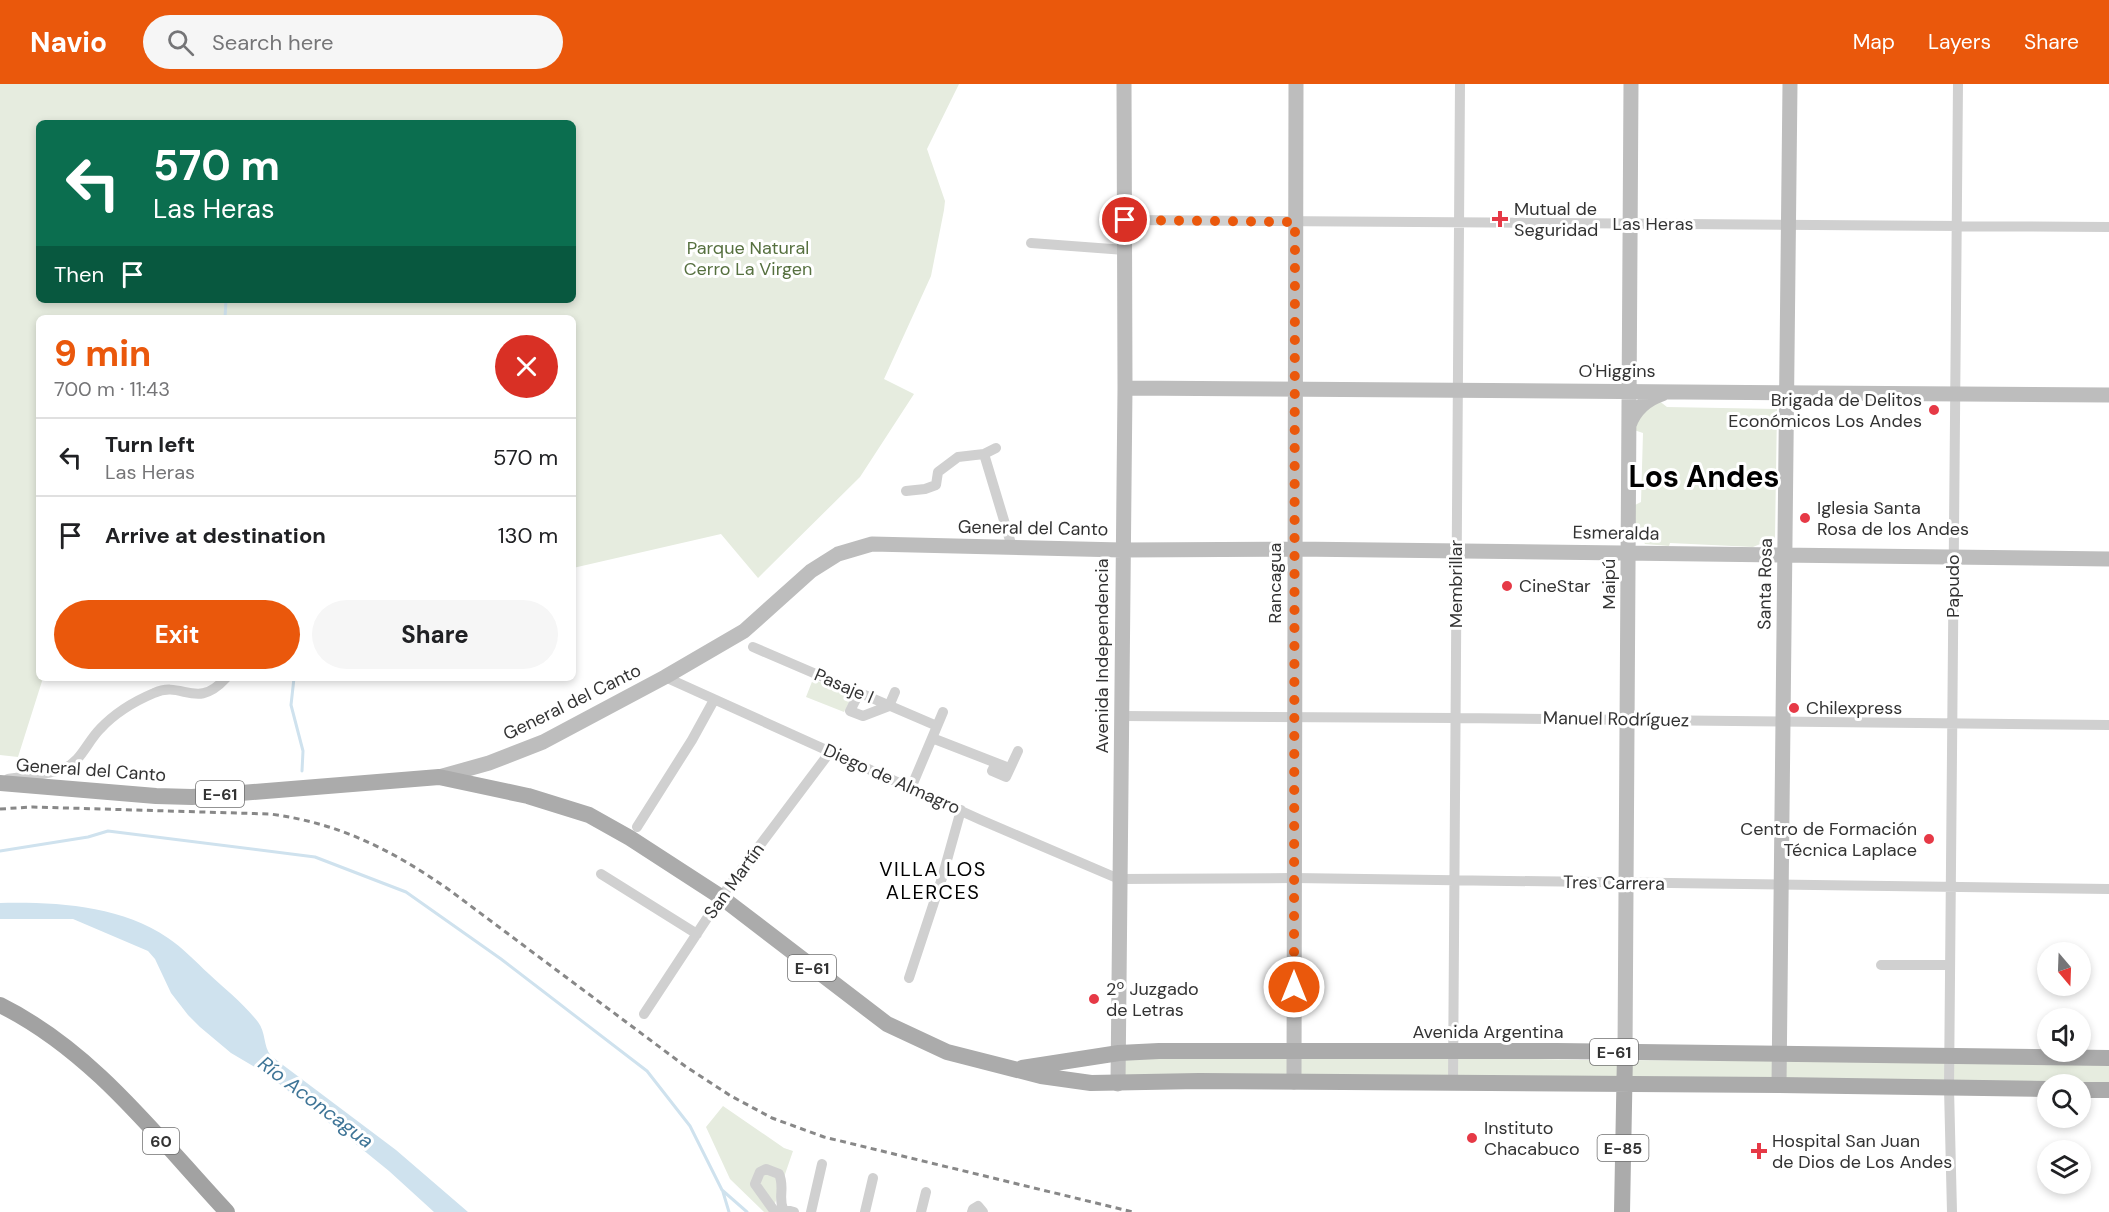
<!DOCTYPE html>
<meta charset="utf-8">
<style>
:root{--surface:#fff;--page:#f6f6f6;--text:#202124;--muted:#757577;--line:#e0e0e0;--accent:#ea580c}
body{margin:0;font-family:"DM Sans",sans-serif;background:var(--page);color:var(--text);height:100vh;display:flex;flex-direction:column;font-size:22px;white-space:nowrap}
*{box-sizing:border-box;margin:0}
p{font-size:20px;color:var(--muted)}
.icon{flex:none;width:33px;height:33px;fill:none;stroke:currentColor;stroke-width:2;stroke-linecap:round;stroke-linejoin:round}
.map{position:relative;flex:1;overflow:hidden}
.panel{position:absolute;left:36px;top:231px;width:540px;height:366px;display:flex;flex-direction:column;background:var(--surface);border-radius:9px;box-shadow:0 3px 9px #0003}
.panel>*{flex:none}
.guide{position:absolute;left:36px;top:36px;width:540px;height:183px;border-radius:9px;box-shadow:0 3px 9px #0003;background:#0b6e4f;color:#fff;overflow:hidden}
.needle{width:39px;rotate:161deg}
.controls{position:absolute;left:2037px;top:858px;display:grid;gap:12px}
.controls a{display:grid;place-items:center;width:54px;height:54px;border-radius:50%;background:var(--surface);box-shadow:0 3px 9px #0003;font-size:30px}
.pin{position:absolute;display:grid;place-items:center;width:51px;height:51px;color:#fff;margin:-26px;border:3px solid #fff;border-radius:50%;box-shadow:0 2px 6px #0007}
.me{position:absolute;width:66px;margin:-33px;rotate:0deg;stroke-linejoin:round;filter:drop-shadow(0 0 4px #0008)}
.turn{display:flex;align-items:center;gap:21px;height:126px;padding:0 18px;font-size:27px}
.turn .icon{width:78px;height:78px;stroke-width:2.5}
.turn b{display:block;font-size:42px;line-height:51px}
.then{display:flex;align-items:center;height:57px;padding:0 18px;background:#0003;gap:12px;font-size:22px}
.round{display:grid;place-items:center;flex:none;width:63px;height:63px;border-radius:32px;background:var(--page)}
.summary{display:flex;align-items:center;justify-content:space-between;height:102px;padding:0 18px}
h1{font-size:36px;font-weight:700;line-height:45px;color:var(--accent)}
.button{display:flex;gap:12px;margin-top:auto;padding:12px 18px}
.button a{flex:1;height:69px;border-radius:36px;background:var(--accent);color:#fff;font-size:24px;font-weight:700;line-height:69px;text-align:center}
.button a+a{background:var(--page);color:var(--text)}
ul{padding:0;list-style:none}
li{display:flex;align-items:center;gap:18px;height:78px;padding:0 18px;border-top:2px solid var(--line)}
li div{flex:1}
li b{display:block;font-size:22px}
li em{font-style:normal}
header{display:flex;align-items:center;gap:36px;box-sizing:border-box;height:84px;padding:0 30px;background:var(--accent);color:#fff}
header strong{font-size:28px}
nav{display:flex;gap:33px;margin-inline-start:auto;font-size:21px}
.search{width:420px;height:54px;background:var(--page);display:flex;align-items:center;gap:15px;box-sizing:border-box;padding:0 21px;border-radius:33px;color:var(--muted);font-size:22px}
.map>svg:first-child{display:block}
</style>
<header>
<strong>Navio</strong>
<div class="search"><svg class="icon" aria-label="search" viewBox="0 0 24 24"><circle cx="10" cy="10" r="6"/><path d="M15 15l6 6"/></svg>Search here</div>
<nav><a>Map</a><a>Layers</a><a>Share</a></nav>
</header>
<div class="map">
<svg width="2109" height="1128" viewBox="0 0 2109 1128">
<rect width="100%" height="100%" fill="#fff"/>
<path fill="#e6ecdf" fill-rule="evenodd" d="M0,0H959L927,65L945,117L944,126L931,192L884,295L914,310L860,393L758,494L721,450L573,484V234H39V594H43L18,673L0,671ZM39,39H573V216H39Z
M1658,316L1667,323L1777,325L1775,454L1753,463L1670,459L1669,462L1645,460L1634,440L1633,422L1641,418L1643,349L1634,346L1636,335Z
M813,595L852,612L844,628L806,613Z
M1163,968L1587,976L2109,978V1001L1125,994L1122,971Z
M723,1022L784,1064L793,1067L772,1128H764L730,1095L706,1043Z"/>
<path fill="#cfe2ee" d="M0,819C57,818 119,821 168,854C182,863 196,878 209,890C225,905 244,920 258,938C266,948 263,962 271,972L396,1066L468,1128H434L389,1087L357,1061L268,991L231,969L200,943L188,931L171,909L155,875L148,867L73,835H0Z"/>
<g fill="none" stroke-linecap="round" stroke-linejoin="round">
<path stroke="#cfe2ee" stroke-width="3" d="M225,234L226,216
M294,594L291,621L303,667L302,687
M0,767L88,753L108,747L315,773L406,808L501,875L647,987L690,1042L722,1106L747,1128
M723,1108L729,1128"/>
<path stroke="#d0d0d0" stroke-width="10" d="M1125,136L2109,143
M1031,159L1125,166
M984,370L996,364
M906,407L925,405L936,401L938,388L958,373L984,370L1012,463
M753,563L937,642
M665,593L981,736L1119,795L1294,794L2109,805
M859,609L850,627L863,632L889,622L895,608
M1122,632L1456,634L2109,641
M932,654L1009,684
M996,679L992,687L1006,693L1018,667
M8,695C24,692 49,691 63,685C81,678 87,658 100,645C114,630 135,617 154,609C183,596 196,627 226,594
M911,704L943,628
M637,743L692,656L714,616
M601,790L697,850
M1881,881H1950
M909,894L942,794L961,726
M644,930L721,813L830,668
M1453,999L1460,0
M775,1128L755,1100L760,1088L766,1085L779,1090C785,1103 778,1113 783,1125L794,1128
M811,1128L822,1080
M865,1128L873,1094
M921,1128L926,1108
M972,1128L973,1125L978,1122L983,1128
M1952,1128L1949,1004L1958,0"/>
<path stroke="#bdbdbd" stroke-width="15" d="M1125,304L2109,311
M1629,341C1635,325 1647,315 1662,310
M439,693L489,679L543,658L665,593L744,547L811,487L838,470L872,460L1122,466L1295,465L2109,475
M1625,969L1631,0
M1294,998L1296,0
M1118,1000L1125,304L1124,0
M1779,1001L1790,0"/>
<path stroke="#ababab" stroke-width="16" d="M0,699L156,712L192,713L439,693L528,712L589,731L630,754L721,813L887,940L947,968L1041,992L1091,999L1199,997L1779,1001L2048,1005
M1022,984L1119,969L1159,967H1557L2109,974
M2080,1006H2109
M1622,1128L1625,969"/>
<path stroke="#a2a2a2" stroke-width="16" d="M0,921C93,967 157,1053 227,1128"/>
<path stroke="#888" stroke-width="3" stroke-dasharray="6 4.5" stroke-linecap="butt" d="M0,725L33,723L270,730C339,739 392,766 448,805L685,982L731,1012L772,1034L824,1053L1133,1128"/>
</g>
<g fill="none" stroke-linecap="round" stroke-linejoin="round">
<path stroke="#ea580c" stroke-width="10" stroke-dasharray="0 18" d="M1125,136L1295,138L1294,903"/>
</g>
<g fill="#e63946" stroke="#fff" stroke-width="2">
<path d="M1497 126h6v6h6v6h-6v6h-6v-6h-6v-6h6z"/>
<circle cx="1934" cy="326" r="6"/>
<circle cx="1805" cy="434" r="6"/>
<circle cx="1507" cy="502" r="6"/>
<circle cx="1794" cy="624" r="6"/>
<circle cx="1929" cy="755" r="6"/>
<circle cx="1094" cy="915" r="6"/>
<circle cx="1472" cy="1054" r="6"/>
<path d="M1756 1058h6v6h6v6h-6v6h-6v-6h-6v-6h6z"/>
</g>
<g text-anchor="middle" stroke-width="6" stroke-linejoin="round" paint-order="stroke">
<g fill="#fff" stroke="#707070" stroke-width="1.5">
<rect x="196" y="697" width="48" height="26" rx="4.5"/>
<rect x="788" y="871" width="48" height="26" rx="4.5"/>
<rect x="1590" y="955" width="48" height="26" rx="4.5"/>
<rect x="143" y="1044" width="36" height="26" rx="4.5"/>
<rect x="1597.5" y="1051" width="51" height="26" rx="4.5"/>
</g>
<g font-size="16" font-weight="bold" fill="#333">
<text x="220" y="716">E-61</text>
<text x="812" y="890">E-61</text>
<text x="1614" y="974">E-61</text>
<text x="161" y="1063">60</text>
<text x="1623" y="1070">E-85</text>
</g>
<g font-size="18" fill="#333" stroke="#fff" text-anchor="start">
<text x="1514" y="131">Mutual de<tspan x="1514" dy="21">Seguridad</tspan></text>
<text x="1922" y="322" text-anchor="end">Brigada de Delitos<tspan x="1922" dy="21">Económicos Los Andes</tspan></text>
<text x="1817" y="430">Iglesia Santa<tspan x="1817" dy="21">Rosa de los Andes</tspan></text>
<text x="1519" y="508">CineStar</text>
<text x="1806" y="630">Chilexpress</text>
<text x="1917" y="751" text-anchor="end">Centro de Formación<tspan x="1917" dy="21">Técnica Laplace</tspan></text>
<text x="1106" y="911">2º Juzgado<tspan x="1106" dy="21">de Letras</tspan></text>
<text x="1484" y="1050">Instituto<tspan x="1484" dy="21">Chacabuco</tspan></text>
<text x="1772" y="1063">Hospital San Juan<tspan x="1772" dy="21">de Dios de Los Andes</tspan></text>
</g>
<g font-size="18" fill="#333" stroke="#fff">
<text x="1653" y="146">Las Heras</text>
<text x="1617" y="293">O'Higgins</text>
<text transform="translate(1033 444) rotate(1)" y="6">General del Canto</text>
<text transform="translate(1616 449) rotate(1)" y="6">Esmeralda</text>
<text transform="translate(1275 499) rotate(-90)" y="6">Rancagua</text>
<text transform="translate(1456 500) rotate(-90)" y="6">Membrillar</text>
<text transform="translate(1609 500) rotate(-90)" y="6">Maipú</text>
<text transform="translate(1765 500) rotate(-89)" y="6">Santa Rosa</text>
<text transform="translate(1953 502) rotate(-90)" y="6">Papudo</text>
<text transform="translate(1102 572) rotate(-90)" y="6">Avenida Independencia</text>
<text transform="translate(844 602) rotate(23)" y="6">Pasaje I</text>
<text transform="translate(572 618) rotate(-26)" y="6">General del Canto</text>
<text transform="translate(1616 635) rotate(1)" y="6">Manuel Rodríguez</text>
<text transform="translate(91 686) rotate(4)" y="6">General del Canto</text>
<text transform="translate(892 695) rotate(24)" y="6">Diego de Almagro</text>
<text transform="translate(734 797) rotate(-54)" y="6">San Martín</text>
<text transform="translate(1614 799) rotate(1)" y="6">Tres Carrera</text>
<text x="1488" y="954">Avenida Argentina</text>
</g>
<g font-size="18" fill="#56703f" stroke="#fff">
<text x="748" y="170">Parque Natural<tspan x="748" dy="21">Cerro La Virgen</tspan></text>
</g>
<g font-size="20" letter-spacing="1.5" fill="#000" stroke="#fff">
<text x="933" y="792">VILLA LOS<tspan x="933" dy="23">ALERCES</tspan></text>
</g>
<g font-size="20" font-style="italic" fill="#3f7597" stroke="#fff">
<text transform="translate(316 1018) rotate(37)" y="7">Río Aconcagua</text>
</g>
<g font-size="30" font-weight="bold" fill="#000" stroke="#fff">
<text x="1704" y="403">Los Andes</text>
</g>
</g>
</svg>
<div class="controls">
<a><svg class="needle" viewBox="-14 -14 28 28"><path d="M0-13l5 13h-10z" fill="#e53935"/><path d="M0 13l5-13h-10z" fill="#757577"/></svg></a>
<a><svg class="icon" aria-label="sound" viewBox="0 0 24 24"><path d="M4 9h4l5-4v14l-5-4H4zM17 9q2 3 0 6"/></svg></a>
<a><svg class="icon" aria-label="search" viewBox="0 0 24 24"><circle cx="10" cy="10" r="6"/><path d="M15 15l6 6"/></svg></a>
<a><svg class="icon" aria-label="layers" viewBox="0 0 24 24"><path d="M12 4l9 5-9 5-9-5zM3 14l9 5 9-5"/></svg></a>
</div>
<div class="pin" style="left:1125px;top:136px;background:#d93025"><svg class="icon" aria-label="arrive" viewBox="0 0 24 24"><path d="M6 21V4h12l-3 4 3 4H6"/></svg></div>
<svg class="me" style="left:1294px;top:903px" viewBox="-20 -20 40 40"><circle r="17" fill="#ea580c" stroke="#fff" stroke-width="3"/><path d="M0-11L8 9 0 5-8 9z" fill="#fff"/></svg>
<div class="guide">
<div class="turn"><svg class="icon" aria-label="left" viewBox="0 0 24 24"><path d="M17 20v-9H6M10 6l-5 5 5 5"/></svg><div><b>570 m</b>Las Heras</div></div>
<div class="then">Then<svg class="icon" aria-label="arrive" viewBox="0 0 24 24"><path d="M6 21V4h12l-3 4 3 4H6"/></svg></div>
</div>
<section class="panel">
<div class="summary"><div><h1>9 min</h1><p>700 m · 11:43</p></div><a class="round" style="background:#d93025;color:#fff"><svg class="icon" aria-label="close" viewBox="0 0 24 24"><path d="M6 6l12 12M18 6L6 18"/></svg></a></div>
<ul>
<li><svg class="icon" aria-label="left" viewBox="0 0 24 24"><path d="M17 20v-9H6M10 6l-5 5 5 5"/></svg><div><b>Turn left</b><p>Las Heras</p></div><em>570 m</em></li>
<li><svg class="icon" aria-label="arrive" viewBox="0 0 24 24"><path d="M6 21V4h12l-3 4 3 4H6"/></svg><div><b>Arrive at destination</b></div><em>130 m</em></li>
</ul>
<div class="button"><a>Exit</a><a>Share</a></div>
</section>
</div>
